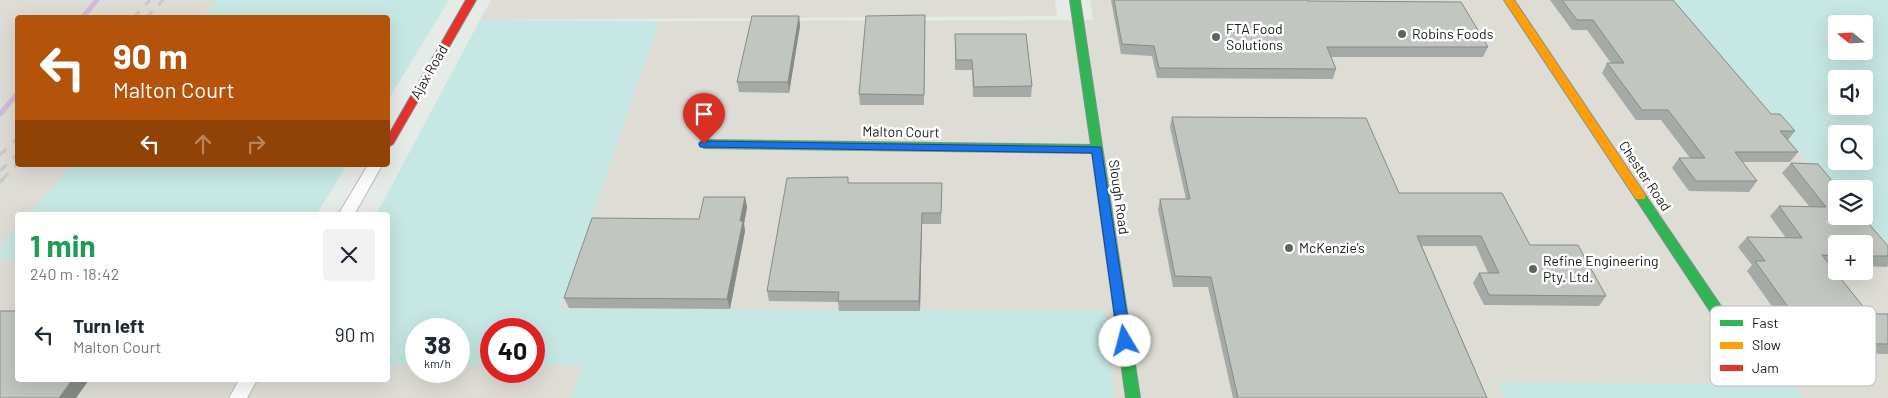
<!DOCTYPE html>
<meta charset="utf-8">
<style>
:root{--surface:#fff;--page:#f2f2f3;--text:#1f2937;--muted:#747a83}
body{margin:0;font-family:Barlow,sans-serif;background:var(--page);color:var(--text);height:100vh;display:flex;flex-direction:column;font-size:19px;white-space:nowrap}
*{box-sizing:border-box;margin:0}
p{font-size:16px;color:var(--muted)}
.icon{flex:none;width:28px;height:28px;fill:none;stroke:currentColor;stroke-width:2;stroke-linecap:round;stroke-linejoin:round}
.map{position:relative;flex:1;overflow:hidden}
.details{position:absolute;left:15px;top:212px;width:375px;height:170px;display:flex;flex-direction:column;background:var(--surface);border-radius:5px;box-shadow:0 5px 20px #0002}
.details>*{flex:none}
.banner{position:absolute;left:15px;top:15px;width:375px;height:152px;border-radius:5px;box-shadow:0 5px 20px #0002;background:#b45309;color:#fff;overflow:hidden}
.needle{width:32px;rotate:288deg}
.buttons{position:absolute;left:1828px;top:15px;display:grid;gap:10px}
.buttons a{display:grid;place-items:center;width:45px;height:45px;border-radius:5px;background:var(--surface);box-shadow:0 5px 20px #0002;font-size:25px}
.speed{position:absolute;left:405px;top:318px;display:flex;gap:10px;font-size:25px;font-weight:700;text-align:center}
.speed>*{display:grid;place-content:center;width:65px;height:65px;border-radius:50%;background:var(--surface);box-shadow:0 5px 20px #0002;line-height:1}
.speed small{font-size:12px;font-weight:400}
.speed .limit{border:8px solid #d22;background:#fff;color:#111}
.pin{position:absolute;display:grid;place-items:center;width:42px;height:42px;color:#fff;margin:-51px -21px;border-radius:50% 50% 50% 0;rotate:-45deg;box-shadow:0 0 5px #0007}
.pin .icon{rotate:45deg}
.me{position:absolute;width:55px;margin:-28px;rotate:352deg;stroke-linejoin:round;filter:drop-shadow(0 0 4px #0008)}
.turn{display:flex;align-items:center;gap:18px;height:105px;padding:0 15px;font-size:22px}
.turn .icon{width:65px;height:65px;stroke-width:2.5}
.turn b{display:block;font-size:35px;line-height:42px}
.lanes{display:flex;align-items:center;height:48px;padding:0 15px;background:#0003;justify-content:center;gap:25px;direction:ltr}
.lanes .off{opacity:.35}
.round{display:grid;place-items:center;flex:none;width:52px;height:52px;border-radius:5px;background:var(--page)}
.head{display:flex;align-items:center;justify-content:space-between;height:85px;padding:0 15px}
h1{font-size:30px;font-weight:700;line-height:38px;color:#1e9e55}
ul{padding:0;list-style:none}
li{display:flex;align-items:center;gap:15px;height:75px;padding:0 15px}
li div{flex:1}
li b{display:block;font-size:19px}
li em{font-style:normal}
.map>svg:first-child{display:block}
</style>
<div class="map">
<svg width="1888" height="398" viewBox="0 0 1888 398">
<rect width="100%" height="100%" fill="#e5ebe6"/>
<path fill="#dddcd5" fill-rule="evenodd" d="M0,0H217L202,17L18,18V165H72L28,215H18L17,227L0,247Z
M491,0H1055L1057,16L480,20Z
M1090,0H1668L1836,196V216L1888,256V398H1803L1793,385L1499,382L1505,398H1114L1104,312L560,309L659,21L1093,20ZM1836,244H1864V271H1836Z
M0,259H17L18,380H388V365H416V371H459V365H491V371H534V365H583L572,398H0Z"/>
<path fill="#c6e7e3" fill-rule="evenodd" d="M217,0H449L388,100V18L202,17Z
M1668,0H1888V256L1854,216H1864V189H1836V196ZM1836,24H1864V51H1836ZM1836,79H1864V106H1836ZM1836,134H1864V161H1836Z
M480,20L659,21L560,309L1104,311L1114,398H572L582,365H534V329H491V365H459V329H416V365H388V215H376Z
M72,165H347L316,215H28Z
M17,227V259H0V247Z
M1498,382L1793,385L1803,398H1505Z"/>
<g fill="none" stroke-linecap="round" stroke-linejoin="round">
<path stroke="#d0bbdc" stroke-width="5" d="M82,18L97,0
M0,114L18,93"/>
<defs>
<path id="street" d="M368,165H382L354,215H338Z
M239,380H257L247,398H229Z"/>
<path id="fast" d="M1070,0H1080L1140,398H1126L1092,153L704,148L699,144L704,140L1091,145Z
M1640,192L1644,193L1761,365L1763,369L1761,373L1756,374L1751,373L1636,199L1634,196L1636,193Z"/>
<path id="slow" d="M1504,0H1514L1644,193L1646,196L1644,199H1636Z"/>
<path id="jam" d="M466,0H476L393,144L388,147V136Z"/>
</defs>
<use href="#street" stroke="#babcba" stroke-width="2"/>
<use href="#fast" stroke="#7f9389" stroke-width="2"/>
<use href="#slow" stroke="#7f9389" stroke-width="2"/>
<use href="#jam" stroke="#7f9389" stroke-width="2"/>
<use href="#street" fill="#fbfcfb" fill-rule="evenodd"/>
<use href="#fast" fill="#30b455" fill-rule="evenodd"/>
<use href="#slow" fill="#ff9f0a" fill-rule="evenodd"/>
<use href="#jam" fill="#e5322d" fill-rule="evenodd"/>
<path stroke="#c8c9c8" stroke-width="3" stroke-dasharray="9 9" stroke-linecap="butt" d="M133,18L150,0
M146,18L163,0
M0,155L18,137
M0,171L18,153
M2,180L18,163"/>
<path stroke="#c8c9c8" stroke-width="4" stroke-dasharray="11 11" stroke-linecap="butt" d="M0,182L3,179"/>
</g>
<path fill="#a6aaa6" d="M1111,0H1307L1308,1L1488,47L1483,57H1331L1336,69L1333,79L1157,78L1152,56L1121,54Z
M1550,0H1673L1771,114L1795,131L1788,140L1798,152L1790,162H1742L1757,181L1749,192L1689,191L1672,168L1679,158H1690L1661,120H1636L1602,73L1607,63H1611L1587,30H1572Z
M925,15L924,105H860L859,94Z
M799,16L800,26L789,93L739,92L737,82Z
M955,34L1032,86L1031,97H973L972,70H955Z
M1172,117L1399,193L1530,245L1606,296L1599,306L1484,305L1473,283L1479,273H1488L1476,246H1422L1487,398H1233L1208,287H1173L1158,209L1160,199H1186L1170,127Z
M1791,163L1888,246V265L1887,267L1864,266V244H1836V266H1831L1869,314H1888V354L1805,353L1747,271L1752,265L1738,247L1747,237L1786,238L1770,216L1779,206H1809L1782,173Z
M849,183H942L941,224H922L920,311H839L838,302L769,301L767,291Z
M745,197L747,207L744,224L745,231L730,309L569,308L564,298Z"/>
<path fill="#878b87" d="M799,16L800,26L789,93L788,82Z
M745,197L747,207L744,224L745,231L730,309L727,299L740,221Z
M922,213V224L920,311L919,301Z
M72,380H89L76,398H59Z"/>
<path fill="#c1c6c1" stroke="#878b87" d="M1114,0H1307L1308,1L1461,2L1488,47H1327L1336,69L1159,68L1154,46L1122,44Z
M1562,0H1673L1771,114H1780L1795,131H1780L1798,152H1735L1757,181H1696L1679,158H1705L1668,110H1642L1607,63H1624L1593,20H1577Z
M925,15L924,95L859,94L866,16Z
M752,16H799L788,82H737Z
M955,34H1026L1032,86L974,87L972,60H956Z
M1172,117L1366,118L1399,193H1502L1530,245H1578L1606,296L1489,295L1479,273H1499L1481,236H1417L1487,398H1238L1211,277L1175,276L1160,199H1190Z
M1791,163L1818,164L1839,189H1836V216H1862L1888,246V256H1864V244H1836V256L1822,255L1869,314H1888V344L1814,343L1755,261H1765L1747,237L1802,238L1779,206L1826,207Z
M848,177V183H942L941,213H922L919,301H838L839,292L767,291L787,178Z
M704,197H745L740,221H743L727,299L564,298L592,218L699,219Z
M0,311H18V380H72L59,398H0Z"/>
<path fill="#1a73e8" stroke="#114b97" d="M704,141L1101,147L1131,341L1129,344L1125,346L1120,344L1118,341L1092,153L700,147L699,144L700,142Z"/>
<g fill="#626463" stroke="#fff" stroke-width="2">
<circle cx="1402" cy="34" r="5"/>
<circle cx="1216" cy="37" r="5"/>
<circle cx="1289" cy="248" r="5"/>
<circle cx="1533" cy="269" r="5"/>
</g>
<g text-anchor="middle" stroke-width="5" stroke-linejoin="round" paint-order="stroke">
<g font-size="14" fill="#1c1c1c" stroke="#fff" text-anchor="start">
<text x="1226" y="34">FTA Food<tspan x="1226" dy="16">Solutions</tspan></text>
<text x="1412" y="39">Robins Foods</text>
<text x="1299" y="253">McKenzie's</text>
<text x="1543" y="266">Refine Engineering<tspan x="1543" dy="16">Pty. Ltd.</tspan></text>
</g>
<g font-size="14" fill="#1c1c1c" stroke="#fff">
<text transform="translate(429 72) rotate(-60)" y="5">Ajax Road</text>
<text transform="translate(901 132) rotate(1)" y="5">Malton Court</text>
<text transform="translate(1645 176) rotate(56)" y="5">Chester Road</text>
<text transform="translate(1119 197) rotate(82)" y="5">Slough Road</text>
</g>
</g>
<rect x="1710" y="306" width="166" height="80" rx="8" fill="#fff" stroke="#bbb" stroke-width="1"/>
<rect x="1720" y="320" width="23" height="6" fill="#30b455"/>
<rect x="1720" y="342" width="23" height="7" fill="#ff9f0a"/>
<rect x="1720" y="365" width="23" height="6" fill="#e5322d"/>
<g font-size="14" fill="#1c1c1c">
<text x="1752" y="328">Fast</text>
<text x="1752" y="350">Slow</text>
<text x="1752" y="373">Jam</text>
</g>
</svg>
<div class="buttons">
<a><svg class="needle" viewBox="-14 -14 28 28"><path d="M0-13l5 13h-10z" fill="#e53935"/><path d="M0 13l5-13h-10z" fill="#747a83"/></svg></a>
<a><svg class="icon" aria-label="sound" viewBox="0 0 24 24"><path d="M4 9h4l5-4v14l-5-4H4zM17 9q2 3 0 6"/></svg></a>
<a><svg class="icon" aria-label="search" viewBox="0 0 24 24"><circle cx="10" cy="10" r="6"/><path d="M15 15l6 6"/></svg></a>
<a><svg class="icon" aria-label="layers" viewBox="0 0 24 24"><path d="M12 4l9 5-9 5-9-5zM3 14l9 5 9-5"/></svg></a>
<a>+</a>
</div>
<div class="speed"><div>38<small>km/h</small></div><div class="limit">40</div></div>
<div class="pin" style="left:704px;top:144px;background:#d93025"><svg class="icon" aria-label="arrive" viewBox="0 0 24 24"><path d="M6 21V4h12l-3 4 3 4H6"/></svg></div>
<svg class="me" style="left:1125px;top:341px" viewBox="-20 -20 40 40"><circle r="19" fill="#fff"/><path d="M0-13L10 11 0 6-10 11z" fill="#1a73e8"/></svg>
<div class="banner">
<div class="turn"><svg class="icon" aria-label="left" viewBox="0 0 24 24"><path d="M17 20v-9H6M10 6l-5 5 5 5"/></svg><div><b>90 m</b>Malton Court</div></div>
<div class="lanes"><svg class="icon" aria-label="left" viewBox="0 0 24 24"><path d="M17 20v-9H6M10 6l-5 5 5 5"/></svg><svg class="icon off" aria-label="ahead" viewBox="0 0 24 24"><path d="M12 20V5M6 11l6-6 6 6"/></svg><svg class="icon off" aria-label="right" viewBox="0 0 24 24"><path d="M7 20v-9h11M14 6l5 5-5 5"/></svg></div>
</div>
<section class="details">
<div class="head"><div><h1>1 min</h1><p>240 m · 18:42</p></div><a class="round"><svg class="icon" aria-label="close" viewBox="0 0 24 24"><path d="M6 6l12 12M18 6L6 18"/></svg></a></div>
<ul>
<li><svg class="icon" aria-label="left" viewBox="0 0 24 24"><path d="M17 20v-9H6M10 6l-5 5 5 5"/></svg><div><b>Turn left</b><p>Malton Court</p></div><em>90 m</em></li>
</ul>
</section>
</div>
